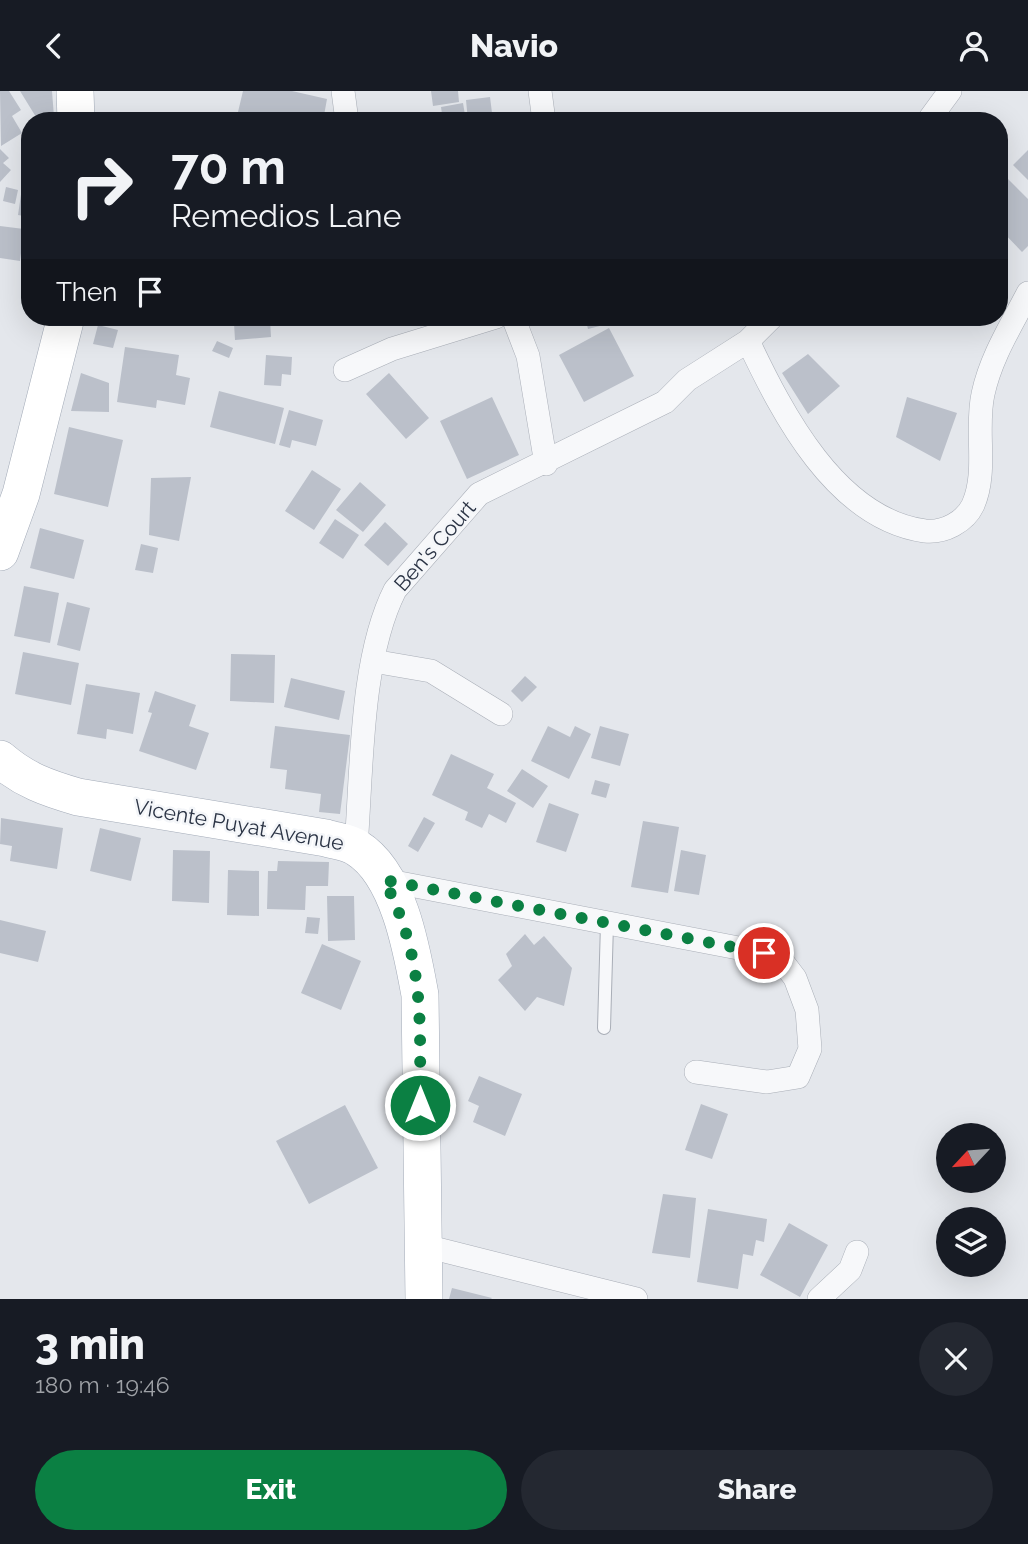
<!DOCTYPE html>
<meta charset="utf-8">
<style>
:root{--surface:#171b24;--page:#242831;--text:#f1f3f6;--muted:#9ea1a6;--accent:#0b8043}
body{margin:0;font-family:Raleway,sans-serif;background:var(--page);color:var(--text);height:100vh;display:flex;flex-direction:column;font-size:26px;white-space:nowrap}
*{box-sizing:border-box;margin:0}
p{font-size:23px;color:var(--muted)}
.icon{flex:none;width:38px;height:38px;fill:none;stroke:currentColor;stroke-width:2;stroke-linecap:round;stroke-linejoin:round}
.map{position:relative;height:1208px;overflow:hidden}
.side{display:flex;flex-direction:column;background:var(--surface);flex:1}
.side>*{flex:none}
.banner{position:absolute;left:21px;top:21px;width:987px;height:214px;border-radius:28px;box-shadow:0 7px 28px #0002;background:#171b24;color:var(--text);overflow:hidden}
.needle{width:46px;rotate:244deg}
.fabs{position:absolute;left:936px;top:1032px;display:grid;gap:14px}
.fabs a{display:grid;place-items:center;width:70px;height:70px;border-radius:50%;background:var(--surface);box-shadow:0 7px 28px #0002;font-size:35px}
.pin{position:absolute;display:grid;place-items:center;width:60px;height:60px;color:#fff;margin:-30px;border:4px solid #fff;border-radius:50%;box-shadow:0 2px 7px #0007}
.me{position:absolute;width:77px;margin:-38px;rotate:0deg;stroke-linejoin:round;filter:drop-shadow(0 0 5px #0008)}
.turn{display:flex;align-items:center;gap:24px;height:147px;padding:0 35px;font-size:32px}
.turn .icon{width:91px;height:91px;stroke-width:2.5}
.turn b{display:block;font-size:49px;line-height:60px}
.then{display:flex;align-items:center;height:66px;padding:0 35px;background:#0003;gap:14px;font-size:26px}
.round{display:grid;place-items:center;flex:none;width:74px;height:74px;border-radius:37px;background:var(--page)}
.overview{display:flex;align-items:center;justify-content:space-between;height:119px;padding:0 35px}
h1{font-size:42px;font-weight:800;line-height:52px}
.primary-button{display:flex;gap:14px;margin-top:auto;padding:14px 35px}
.primary-button a{flex:1;height:80px;border-radius:42px;background:var(--accent);color:#fff;font-size:28px;font-weight:800;line-height:80px;text-align:center}
.primary-button a+a{background:var(--page);color:var(--text)}
header{display:flex;justify-content:space-between;align-items:center;height:91px;padding:0 35px;background:var(--surface);font-size:32px;font-weight:800}
.map>svg:first-child{display:block}
</style>
<header><svg class="icon" aria-label="back" viewBox="0 0 24 24"><path d="M15 5l-7 7 7 7"/></svg>Navio<svg class="icon" aria-label="person" viewBox="0 0 24 24"><circle cx="12" cy="8" r="4"/><path d="M4 21q1-7 8-7t8 7"/></svg></header>
<div class="map">
<svg width="1028" height="1208" viewBox="0 0 1028 1208">
<rect width="100%" height="100%" fill="#e4e7ec"/>
<path fill="#bbc0ca" d="M0,0H9L21,19L12,25L22,42L1,55Z
M20,0H52L54,26H36Z
M243,0H292L327,8L323,30H278L238,21Z
M431,0H458L459,11L433,15Z
M490,6L493,30H468L466,9Z
M463,12L466,30H443L441,16Z
M30,48V80L24,79L25,52Z
M0,58L9,67L3,72L11,79L0,91Z
M1028,59V89L1013,74Z
M999,79L1028,108V155L1022,161L999,137Z
M24,83L30,84V126L18,124Z
M6,96L18,99L15,113L3,110Z
M0,135L24,138L20,170L0,167Z
M27,142H30V177H25Z
M585,226H631V227L588,238Z
M708,226H725L716,234Z
M270,229L271,246L235,249L234,232Z
M98,234L118,239L113,257L93,253Z
M609,237L634,285L584,311L559,264Z
M217,250L233,257L229,267L212,260Z
M125,256L179,264L176,284L190,287L185,314L157,309L156,317L117,311Z
M808,263L840,295L808,323L782,282Z
M266,264L292,266L291,284L282,283L281,295L264,294Z
M81,282L109,292V321L71,320Z
M389,282L429,327L406,348L366,303Z
M219,300L284,317L275,353L210,336Z
M492,306L519,364L467,388L440,330Z
M907,306L957,322L940,370L896,346Z
M289,319L323,329L316,355L292,349L290,357L279,354Z
M69,336L123,349L108,416L54,403Z
M312,379L341,398L314,439L285,420Z
M191,386L179,450L149,444L151,387Z
M360,391L386,414L363,441L336,419Z
M335,428L359,444L343,468L319,452Z
M385,431L408,453L388,475L364,454Z
M40,437L84,449L74,488L30,477Z
M141,453L158,457L153,482L135,479Z
M24,495L59,502L50,552L14,545Z
M67,511L90,517L80,560L57,554Z
M23,561L79,572L71,614L15,603Z
M231,563L275,564L274,612L230,610Z
M525,585L537,596L522,611L511,600Z
M291,587L345,600L339,629L284,616Z
M86,593L140,602L133,643L107,638L106,648L77,643Z
M155,600L196,614L189,635L209,642L196,679L139,660L152,622L148,621Z
M275,635L350,644L340,723L319,721L321,703L285,698L287,679L270,677Z
M548,635L570,646L575,635L591,643L569,688L531,670Z
M600,635L629,643L620,675L591,667Z
M451,663L494,683L487,697L516,712L506,732L489,723L482,737L465,729L468,721L432,704Z
M522,678L548,695L533,717L507,700Z
M595,689L610,693L606,707L591,703Z
M549,712L579,723L566,761L536,751Z
M424,726L435,732L418,761L408,755Z
M1,727L63,737L57,778L10,770L12,755L0,753Z
M643,730L679,736L668,802L631,796Z
M100,737L141,747L131,790L90,780Z
M173,759L210,760L209,812L172,810Z
M681,759L706,764L699,804L674,800Z
M278,770L329,771L328,795H306L305,819L267,818L268,780H277Z
M228,779L259,780V825L227,824Z
M327,805H354L355,849L328,850Z
M307,826L320,827L318,843L305,842Z
M0,829L46,840L38,871L0,862Z
M525,843L534,854L544,845L572,877L564,915L537,906L525,920L498,889L512,875L506,863Z
M322,853L361,870L341,919L301,902Z
M479,985L522,1003L505,1045L473,1031L479,1015L468,1010Z
M701,1013L728,1023L712,1068L685,1059Z
M345,1014L378,1077L309,1113L276,1050Z
M663,1103L696,1107L690,1167L652,1162Z
M708,1118L767,1128L764,1151L756,1149L753,1165L743,1163L738,1198L697,1191Z
M789,1132L828,1154L800,1206L760,1184Z
M452,1197L492,1207L491,1208H449Z"/>
<g fill="none" stroke-linecap="round" stroke-linejoin="round">
<defs>
<path id="service" d="M604,937L607,833"/>
<path id="minor" d="M343,0L347,30
M540,0L544,30
M928,30L950,0
M513,226L528,265L546,373
M748,250C782,322 836,428 925,440C944,442 965,431 973,414C988,380 975,339 983,303C991,266 1011,235 1028,202
M345,279L392,258L496,226
M373,570L431,580L501,623
M356,756C362,679 360,568 395,499L479,403L665,311L687,289L748,250L772,226
M384,789L764,862L782,870L795,887L807,919L810,958L798,986L767,991L696,981
M421,1154L636,1208
M819,1208L850,1179L857,1161"/>
<path id="primary" d="M75,0L76,30
M0,461L21,403L66,226
M0,668C24,689 47,697 78,706L326,747C335,750 348,751 357,757C399,783 412,860 420,904L424,1208"/>
</defs>
<use href="#service" stroke="#a9aeb7" stroke-width="14"/>
<use href="#minor" stroke="#a9aeb7" stroke-width="24"/>
<use href="#primary" stroke="#a3abb8" stroke-width="38"/>
<use href="#service" stroke="#f7f8fa" stroke-width="12"/>
<use href="#minor" stroke="#f7f8fa" stroke-width="23"/>
<use href="#primary" stroke="#fff" stroke-width="37"/>
</g>
<g fill="none" stroke-linecap="round" stroke-linejoin="round">
<path stroke="#0b8043" stroke-width="12" stroke-dasharray="0 21.6" d="M420,1014C420,930 425,867 384,789L764,862"/>
</g>
<g text-anchor="middle" stroke-width="5" stroke-linejoin="round" paint-order="stroke">
<g font-size="21" fill="#2b3445" stroke="#f4f6f9">
<text transform="translate(435 455) rotate(-49)" y="7">Ben's Court</text>
<text transform="translate(239 734) rotate(10)" y="7">Vicente Puyat Avenue</text>
</g>
</g>
</svg>
<div class="fabs">
<a><svg class="needle" viewBox="-14 -14 28 28"><path d="M0-13l5 13h-10z" fill="#e53935"/><path d="M0 13l5-13h-10z" fill="#9ea1a6"/></svg></a>
<a><svg class="icon" aria-label="layers" viewBox="0 0 24 24"><path d="M12 4l9 5-9 5-9-5zM3 14l9 5 9-5"/></svg></a>
</div>
<div class="pin" style="left:764px;top:862px;background:#d93025"><svg class="icon" aria-label="arrive" viewBox="0 0 24 24"><path d="M6 21V4h12l-3 4 3 4H6"/></svg></div>
<svg class="me" style="left:420px;top:1014px" viewBox="-20 -20 40 40"><circle r="17" fill="#0b8043" stroke="#fff" stroke-width="3"/><path d="M0-11L8 9 0 5-8 9z" fill="#fff"/></svg>
<div class="banner">
<div class="turn"><svg class="icon" aria-label="right" viewBox="0 0 24 24"><path d="M7 20v-9h11M14 6l5 5-5 5"/></svg><div><b>70 m</b>Remedios Lane</div></div>
<div class="then">Then<svg class="icon" aria-label="arrive" viewBox="0 0 24 24"><path d="M6 21V4h12l-3 4 3 4H6"/></svg></div>
</div>
</div>
<section class="side">
<div class="overview"><div><h1>3 min</h1><p>180 m · 19:46</p></div><a class="round"><svg class="icon" aria-label="close" viewBox="0 0 24 24"><path d="M6 6l12 12M18 6L6 18"/></svg></a></div>
<div class="primary-button"><a>Exit</a><a>Share</a></div>
</section>
